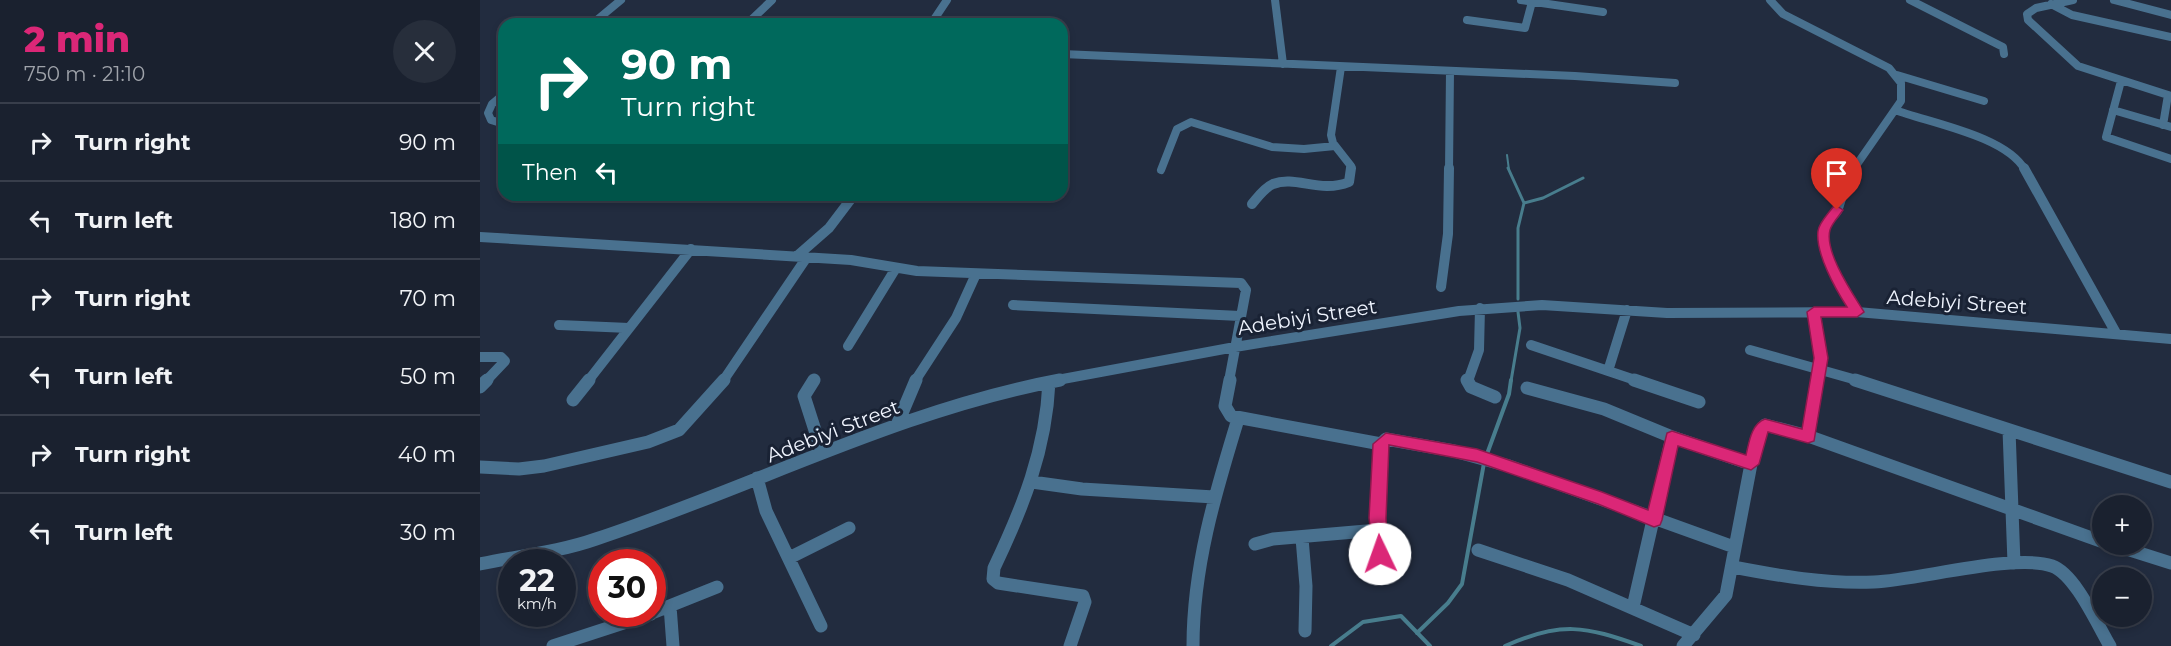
<!DOCTYPE html>
<meta charset="utf-8">
<style>
:root{--surface:#1a212f;--page:#272e3b;--text:#f1f3f6;--muted:#9fa3aa;--line:#383e4b;--accent:#db2777}
body{margin:0;font-family:Montserrat,sans-serif;background:var(--page);color:var(--text);height:100vh;display:flex;flex-direction:column;font-size:22px;white-space:nowrap}
*{box-sizing:border-box;margin:0}
p{font-size:20px;color:var(--muted)}
.icon{flex:none;width:33px;height:33px;fill:none;stroke:currentColor;stroke-width:2;stroke-linecap:round;stroke-linejoin:round}
.map{position:relative;flex:1;overflow:hidden}
.side{display:flex;flex-direction:column;background:var(--surface);width:480px}
.side>*{flex:none}
.guide{position:absolute;left:18px;top:18px;width:570px;height:183px;border-radius:18px;box-shadow:0 3px 9px #0003,0 0 0 2px var(--line);background:#00695c;color:#fff;overflow:hidden}
.tools{position:absolute;left:1612px;top:495px;display:grid;gap:12px}
.tools a{display:grid;place-items:center;width:60px;height:60px;border-radius:50%;background:var(--surface);box-shadow:0 3px 9px #0003,0 0 0 2px var(--line);font-size:30px}
.speed{position:absolute;left:18px;top:549px;display:flex;gap:12px;font-size:30px;font-weight:700;text-align:center}
.speed>*{display:grid;place-content:center;width:78px;height:78px;border-radius:50%;background:var(--surface);box-shadow:0 3px 9px #0003,0 0 0 2px var(--line);line-height:1}
.speed small{font-size:15px;font-weight:400}
.speed .limit{border:9px solid #d22;background:#fff;color:#111}
.pin{position:absolute;display:grid;place-items:center;width:51px;height:51px;color:#fff;margin:-62px -26px;border-radius:50% 50% 50% 0;rotate:-45deg;box-shadow:0 0 6px #0007}
.pin .icon{rotate:45deg}
.me{position:absolute;width:66px;margin:-33px;rotate:357deg;stroke-linejoin:round;filter:drop-shadow(0 0 4px #0008)}
.turn{display:flex;align-items:center;gap:21px;height:126px;padding:0 24px;font-size:27px}
.turn .icon{width:78px;height:78px;stroke-width:2.5}
.turn b{display:block;font-size:42px;line-height:51px}
.then{display:flex;align-items:center;height:57px;padding:0 24px;background:#0003;gap:12px;font-size:22px}
.round{display:grid;place-items:center;flex:none;width:63px;height:63px;border-radius:32px;background:var(--page)}
.headline{display:flex;align-items:center;justify-content:space-between;height:102px;padding:0 24px}
h1{font-size:36px;font-weight:800;line-height:45px;color:var(--accent)}
ul{padding:0;list-style:none}
li{display:flex;align-items:center;gap:18px;height:78px;padding:0 24px;border-top:2px solid var(--line)}
li div{flex:1}
li b{display:block;font-size:22px}
li em{font-style:normal}
main{display:flex;flex:1;min-height:0}
.map>svg:first-child{display:block}
</style>
<main>
<section class="side">
<div class="headline"><div><h1>2 min</h1><p>750 m · 21:10</p></div><a class="round"><svg class="icon" aria-label="close" viewBox="0 0 24 24"><path d="M6 6l12 12M18 6L6 18"/></svg></a></div>
<ul>
<li><svg class="icon" aria-label="right" viewBox="0 0 24 24"><path d="M7 20v-9h11M14 6l5 5-5 5"/></svg><div><b>Turn right</b></div><em>90 m</em></li>
<li><svg class="icon" aria-label="left" viewBox="0 0 24 24"><path d="M17 20v-9H6M10 6l-5 5 5 5"/></svg><div><b>Turn left</b></div><em>180 m</em></li>
<li><svg class="icon" aria-label="right" viewBox="0 0 24 24"><path d="M7 20v-9h11M14 6l5 5-5 5"/></svg><div><b>Turn right</b></div><em>70 m</em></li>
<li><svg class="icon" aria-label="left" viewBox="0 0 24 24"><path d="M17 20v-9H6M10 6l-5 5 5 5"/></svg><div><b>Turn left</b></div><em>50 m</em></li>
<li><svg class="icon" aria-label="right" viewBox="0 0 24 24"><path d="M7 20v-9h11M14 6l5 5-5 5"/></svg><div><b>Turn right</b></div><em>40 m</em></li>
<li><svg class="icon" aria-label="left" viewBox="0 0 24 24"><path d="M17 20v-9H6M10 6l-5 5 5 5"/></svg><div><b>Turn left</b></div><em>30 m</em></li>
</ul>
</section>
<div class="map">
<svg width="1691" height="646" viewBox="0 0 1691 646">
<rect width="100%" height="100%" fill="#222c3f"/>
<g fill="none" stroke-linecap="round" stroke-linejoin="round">
<path stroke="#487d8d" stroke-width="2" d="M1027,155L1029,170"/>
<path stroke="#487d8d" stroke-width="3" d="M1028,168L1044,203L1038,228V299
M1044,203L1063,198L1103,178
M1031,381L1040,328L1038,312"/>
<path stroke="#487d8d" stroke-width="4" d="M1007,454L1029,394L1031,380
M937,633L968,603L982,584L1004,463
M851,646L883,622L921,616L950,646
M1025,646C1081,621 1105,626 1161,646"/>
<path stroke="#49718f" stroke-width="8" d="M795,0L803,64
M1041,0L1123,12
M1290,0L1303,14L1409,68L1421,83V101L1373,170
M1430,0L1523,47L1524,54
M1593,0L1556,8L1547,14L1548,20L1598,66L1691,96
M1634,0L1691,15
M1571,4L1592,15L1691,37
M987,20L1045,28L1052,2
M112,24L141,0
M267,24L292,0
M451,24L467,0
M582,54L1095,76L1195,83
M861,67L851,135L853,143L871,166V170
M1417,75L1504,101
M1641,81L1626,137L1691,159
M24,94L12,104L8,113L11,120L24,124
M1415,110C1450,123 1526,136 1545,170
M1633,110L1691,127
M1683,125L1688,95
M681,170L697,129L711,122L792,147L824,149L855,146
M969,170L970,71"/>
<path stroke="#49718f" stroke-width="10" d="M1374,168C1364,182 1363,195 1357,211C1355,215 1350,217 1348,222C1334,245 1364,292 1377,312
M1544,168L1636,333
M772,204C778,197 784,188 793,184C816,175 840,194 869,182L871,168
M0,237L371,260L437,271L761,283L766,290L749,381
M317,256L349,228L374,195
M961,287L968,234L969,168
M533,305L760,316
M1334,312L1341,358L1337,381
M79,325L149,328
M1051,345L1158,381
M368,346L416,268
M1270,350L1380,381
M0,357H21L25,361L6,381
M1128,371L1147,310
M108,381L211,249
M243,381L327,257
M435,381L476,318L496,274
M572,381L755,347L979,311L1062,305L1187,313L1377,312L1691,339
M988,381L999,350L1000,308"/>
<path stroke="#49718f" stroke-width="13" d="M334,380L324,396L342,452
M750,380L745,406L751,416L901,444L906,439L974,451L1029,466L1254,547
M987,380L991,387L1015,397
M1154,380L1219,402
M1375,380L1691,482
M569,382C566,450 543,507 514,568L513,579L518,583L603,596L605,602L590,646
M0,387L7,380
M1047,388L1124,409L1192,437L1271,464
M93,400L109,380
M417,425L436,380
M1529,430L1534,563
M1328,436L1337,380
M901,444L898,518L901,578
M0,467L39,469L64,466L168,442L199,430L244,380
M277,478L286,511L341,626
M552,482L602,489L734,497
M822,538L826,586L825,631
M775,544L793,539L898,530
M1631,544L1691,563
M998,550L1088,580L1214,635
M309,558L369,528
M0,564C38,556 79,552 116,539C271,488 419,410 580,380
M1253,567C1300,576 1346,584 1394,582C1438,580 1535,553 1572,566C1595,574 1617,624 1630,646
M190,606L193,646
M1153,607L1192,437
M172,613L237,587
M73,646L171,614
M713,646C713,567 735,494 758,419
M1203,646L1246,595L1271,464L1280,432L1285,425L1328,436L1623,542"/>
</g>
<path fill="#db2777" stroke="#8e194d" stroke-width="1.5" d="M1357,206L1363,210C1360,215 1352,223 1350,230C1344,252 1373,294 1384,312L1377,317H1341L1348,358L1334,441L1328,443L1288,432L1279,464L1271,470L1198,446L1182,520L1180,525L1174,527L1118,504L997,462L909,445L906,518L908,554L906,559L900,562L894,559L889,518L893,444L906,433L997,449L1122,492L1168,510L1187,433L1192,431L1266,455C1269,443 1271,424 1285,419L1322,429L1334,358L1327,312L1334,307H1367C1356,290 1335,253 1338,231C1339,223 1348,214 1353,207Z"/>
<g text-anchor="middle" stroke-width="6" stroke-linejoin="round" paint-order="stroke">
<g font-size="20" fill="#eff4fe" stroke="#192234">
<text transform="translate(1477 302) rotate(4)" y="7">Adebiyi Street</text>
<text transform="translate(827 317) rotate(-9)" y="7">Adebiyi Street</text>
<text transform="translate(353 431) rotate(-21)" y="7">Adebiyi Street</text>
</g>
</g>
</svg>
<div class="tools">
<a>+</a>
<a>−</a>
</div>
<div class="speed"><div>22<small>km/h</small></div><div class="limit">30</div></div>
<div class="pin" style="left:1357px;top:210px;background:#d93025"><svg class="icon" aria-label="arrive" viewBox="0 0 24 24"><path d="M6 21V4h12l-3 4 3 4H6"/></svg></div>
<svg class="me" style="left:900px;top:554px" viewBox="-20 -20 40 40"><circle r="19" fill="#fff"/><path d="M0-13L10 11 0 6-10 11z" fill="#db2777"/></svg>
<div class="guide">
<div class="turn"><svg class="icon" aria-label="right" viewBox="0 0 24 24"><path d="M7 20v-9h11M14 6l5 5-5 5"/></svg><div><b>90 m</b>Turn right</div></div>
<div class="then">Then<svg class="icon" aria-label="left" viewBox="0 0 24 24"><path d="M17 20v-9H6M10 6l-5 5 5 5"/></svg></div>
</div>
</div>
</main>
